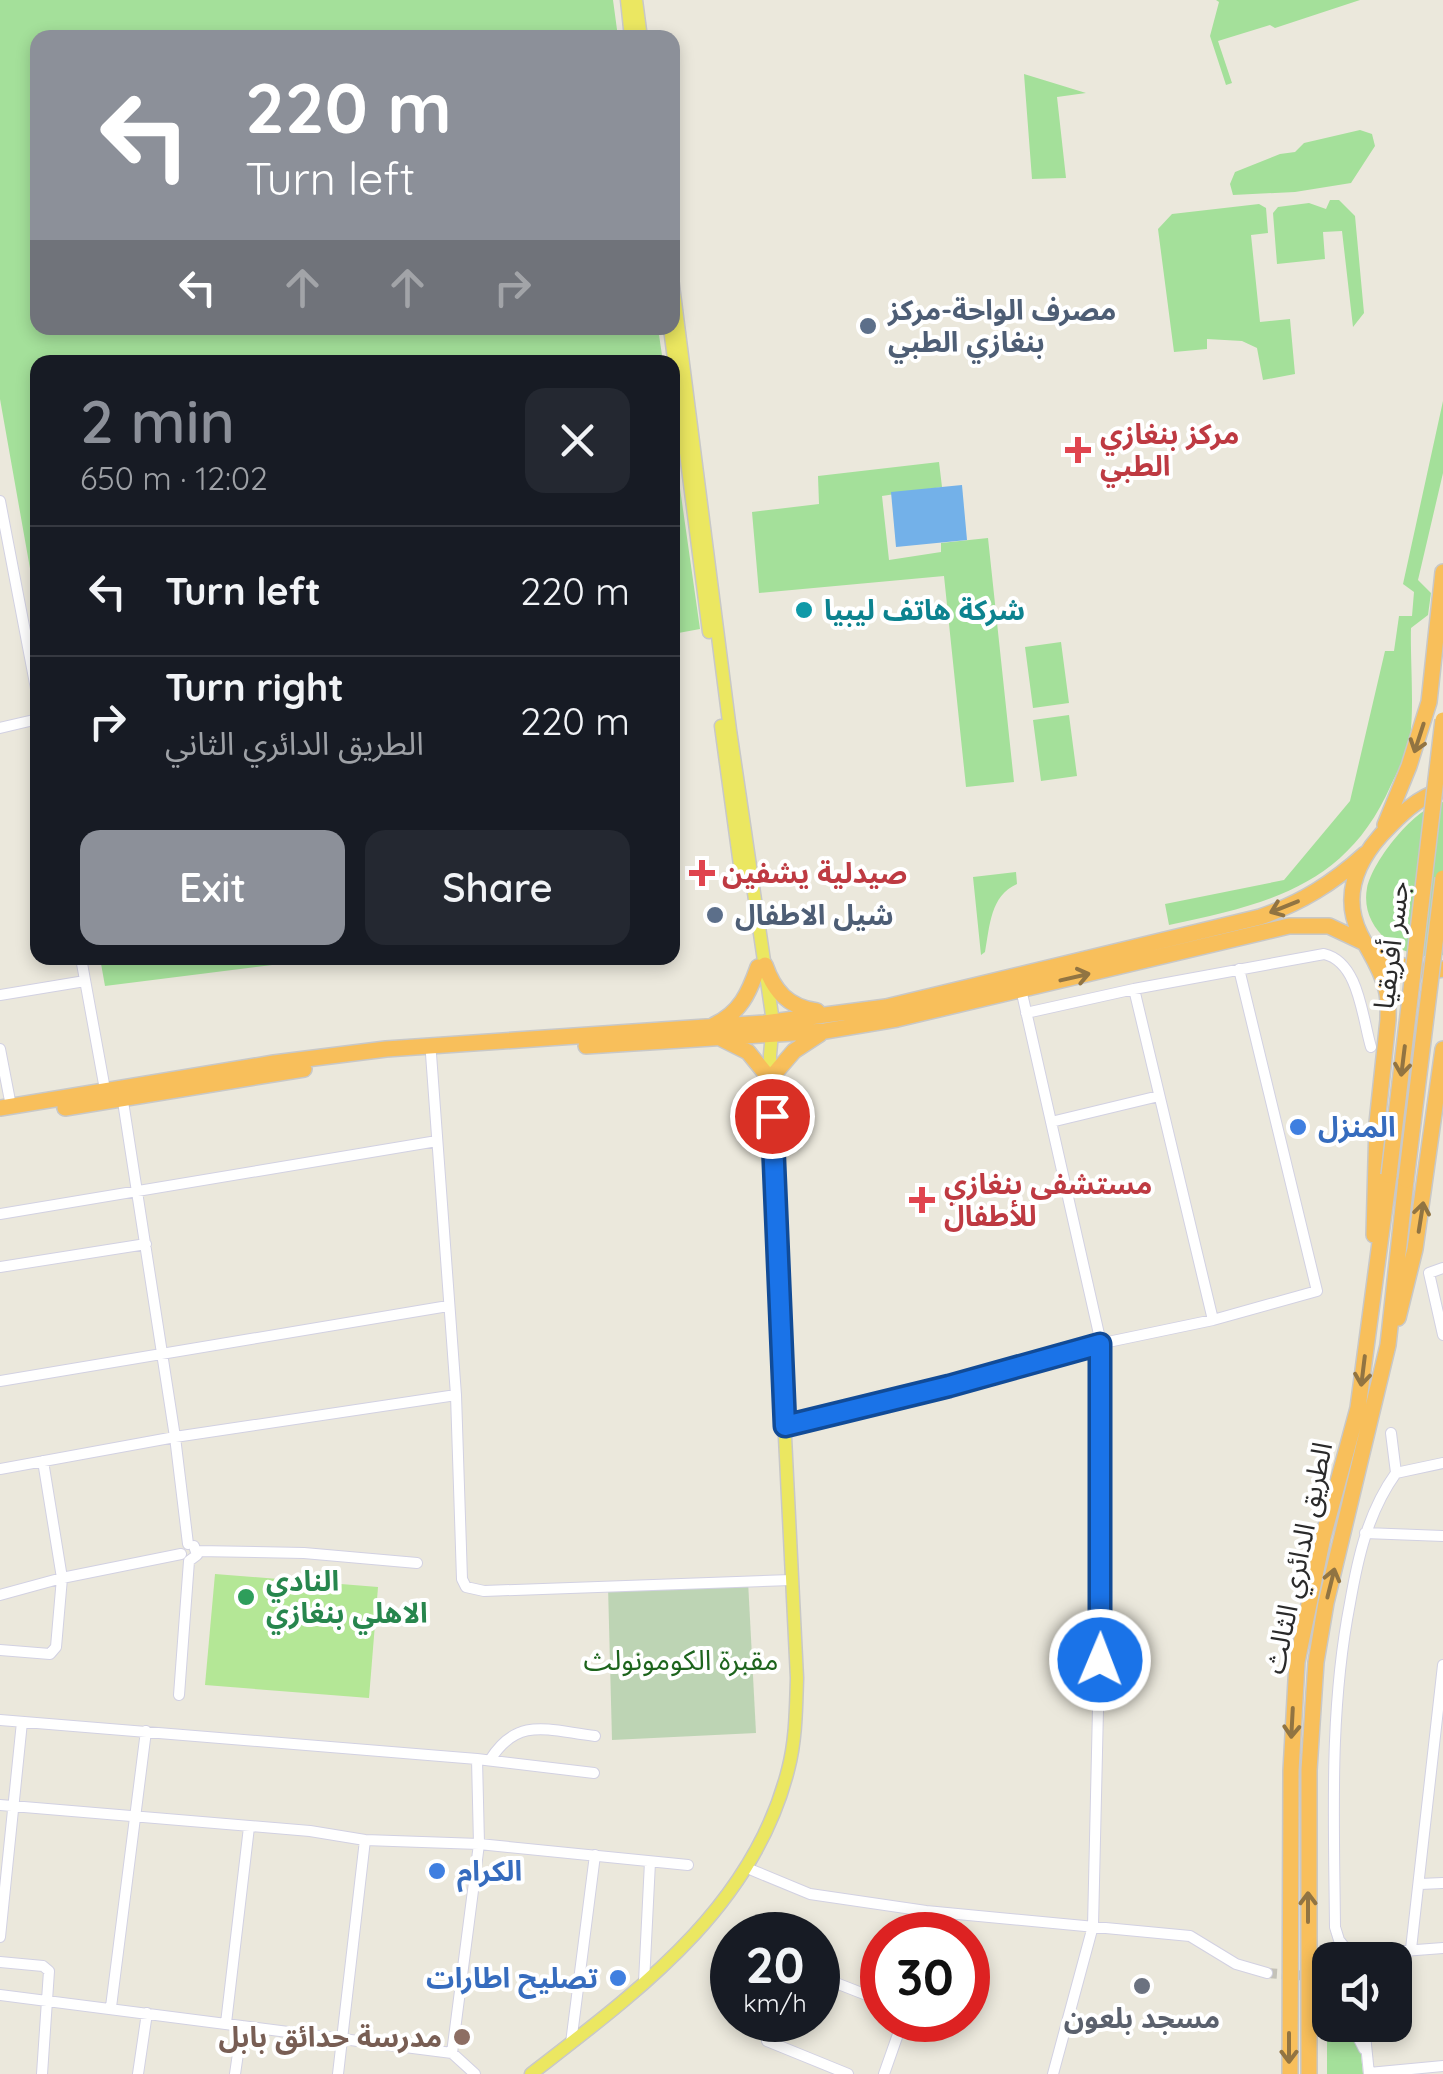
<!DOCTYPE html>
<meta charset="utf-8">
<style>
:root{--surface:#171b24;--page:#242831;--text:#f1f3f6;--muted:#9ea1a6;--line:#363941;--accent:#8c9099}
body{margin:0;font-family:Quicksand,"Noto Sans Arabic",sans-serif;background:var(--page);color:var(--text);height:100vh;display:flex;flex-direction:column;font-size:38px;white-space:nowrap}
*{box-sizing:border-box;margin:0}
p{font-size:32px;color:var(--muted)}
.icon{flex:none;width:55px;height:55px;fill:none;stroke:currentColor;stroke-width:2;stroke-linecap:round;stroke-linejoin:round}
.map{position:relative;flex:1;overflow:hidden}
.panel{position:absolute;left:30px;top:355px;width:650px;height:610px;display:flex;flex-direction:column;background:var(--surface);border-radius:20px;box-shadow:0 5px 15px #0003}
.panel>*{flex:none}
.guide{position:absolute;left:30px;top:30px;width:650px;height:305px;border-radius:20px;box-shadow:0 5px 15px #0003;background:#8c9099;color:#fff;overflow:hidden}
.fabs{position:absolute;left:1312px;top:1942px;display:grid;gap:20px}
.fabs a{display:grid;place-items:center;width:100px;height:100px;border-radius:20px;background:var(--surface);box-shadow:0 5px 15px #0003;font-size:50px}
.speed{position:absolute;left:710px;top:1912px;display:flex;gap:20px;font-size:50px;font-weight:700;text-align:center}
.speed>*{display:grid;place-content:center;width:130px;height:130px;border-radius:50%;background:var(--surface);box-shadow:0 5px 15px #0003;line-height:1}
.speed small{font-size:25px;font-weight:400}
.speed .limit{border:15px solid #d22;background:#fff;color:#111}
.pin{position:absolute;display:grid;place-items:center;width:85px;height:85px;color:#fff;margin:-42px;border:5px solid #fff;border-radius:50%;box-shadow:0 2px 10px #0007}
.me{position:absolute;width:110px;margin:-55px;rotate:1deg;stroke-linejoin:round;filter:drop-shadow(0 0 8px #0008)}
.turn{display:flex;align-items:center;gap:35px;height:210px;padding:0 50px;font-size:45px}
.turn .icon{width:130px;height:130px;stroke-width:2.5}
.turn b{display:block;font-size:70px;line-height:85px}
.lanes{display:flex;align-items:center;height:95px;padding:0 50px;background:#0003;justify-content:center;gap:50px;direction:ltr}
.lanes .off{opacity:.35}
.round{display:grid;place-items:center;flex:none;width:105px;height:105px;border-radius:20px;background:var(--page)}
.summary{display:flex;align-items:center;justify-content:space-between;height:170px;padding:0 50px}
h1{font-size:60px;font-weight:600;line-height:75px;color:var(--accent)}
.cta{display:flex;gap:20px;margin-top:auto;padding:20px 50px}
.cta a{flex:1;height:115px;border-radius:20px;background:var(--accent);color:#fff;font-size:40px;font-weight:600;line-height:115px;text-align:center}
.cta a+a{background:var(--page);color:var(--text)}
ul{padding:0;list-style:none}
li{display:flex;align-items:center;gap:30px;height:130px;padding:0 50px;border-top:2px solid var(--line)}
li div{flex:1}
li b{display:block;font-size:38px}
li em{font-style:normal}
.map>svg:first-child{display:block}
</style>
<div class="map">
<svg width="1443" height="2074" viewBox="0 0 1443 2074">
<rect width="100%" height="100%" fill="#ebe8dc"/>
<path fill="#a4e09a" d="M0,0H613L618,37L38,38V328H658L663,362H38L37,608L0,399Z
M1216,0H1360L1275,28L1270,25L1218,41L1232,83L1226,85L1210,36L1219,2Z
M1024,74L1086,93L1057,97L1066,178L1032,179Z
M1360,130L1372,134L1375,146L1351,183L1295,192L1233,195L1230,184L1235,172L1280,154L1295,152L1304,143Z
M1330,200H1339L1355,216L1364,313L1353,327L1342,231L1323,232L1325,259L1277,264L1273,213L1278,207L1309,203L1326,209Z
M1259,204L1266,208L1268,233L1251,235L1260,322L1290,319L1295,374L1263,380L1257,348L1242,341L1207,339V349L1174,352L1158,229L1172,214Z
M1443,401V473L1418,580L1431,593L1428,615L1411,628C1410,660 1415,714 1409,743C1406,757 1397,772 1391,785C1347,886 1268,904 1169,925L1165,904L1284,880L1350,801L1385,651H1394L1399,616H1412L1414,592L1403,584Z
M672,432L700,629L673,634H672Z
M939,462L942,487L882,496L889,560L941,552V543L988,538L1014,782L966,787L944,576L759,593L752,512L819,504L818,476Z
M1061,642L1069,703L1033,708L1025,647Z
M1069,715L1077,776L1041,781L1033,720Z
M1443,802V955C1405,963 1359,931 1367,888C1373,860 1415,807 1443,802Z
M1016,872L1017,884C990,896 990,926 985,952L981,955L973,877Z
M100,958H328L105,986Z
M1327,2001L1330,2007V2025H1340L1345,2033L1359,2037L1363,2074H1327Z"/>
<path fill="#bdd4b4" d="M748,1581L756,1733L612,1740L608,1586Z"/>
<path fill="#b4e796" d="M215,1574L378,1587L369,1698L205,1685Z"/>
<path fill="#73b1e9" d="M962,485L967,540L896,547L891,492Z"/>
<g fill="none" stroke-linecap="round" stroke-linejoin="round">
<path stroke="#c4c2b8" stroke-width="10" stroke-dasharray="10 5" stroke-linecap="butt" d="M1267,1973L1323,1977"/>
<defs>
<path id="minor" d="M0,501L38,699
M0,728L38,719
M81,958L106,1095
M1021,989L1101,1343L1100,1622L1093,1926L1053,2074
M1134,989L1213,1320
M0,995L85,981
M1026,1013L1134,989L1324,954C1359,962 1362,1017 1371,1047
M0,1049L11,1106
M431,1054L456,1395L462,1579L466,1587L484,1591L791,1580
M122,1095L175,1437L188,1544
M1051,1122L1159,1096
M0,1214L437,1141
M0,1267L146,1244
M1443,1268L1429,1273L1443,1335
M0,1381L448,1306
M785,1426L949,1386L1089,1346L1213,1320L1317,1291L1239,969
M0,1469L175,1437L456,1395
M1396,1473L1443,1463
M1365,1533L1443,1536
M197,1551L304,1553L417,1563
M0,1595L62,1578L181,1554
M0,1650L50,1654L56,1647L62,1578L43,1461
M179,1695L189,1561L197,1555L194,1546
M0,1720L477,1759
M490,1760C518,1715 550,1731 595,1736
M0,1805L310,1831L365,1840L479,1844L688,1865
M747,1868L810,1894L926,1911L1190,1936L1236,1964L1267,1973
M1420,1884L1443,1883
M925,1935L926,1911
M0,1937L22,1722
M1411,1949L1443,1665
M1351,1955L1443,1948
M1355,1960L1339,1940L1335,1927C1334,1818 1329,1711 1350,1603C1358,1557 1368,1512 1396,1473L1391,1433
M0,1962L43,1966L49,1971L42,2074
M818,1976L882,2001
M1323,1977L1330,1984
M644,1982L650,1862
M0,1995L452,2053L475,2074
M111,2007L146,1731
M226,2023L249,1827
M1352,2025L1364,2049
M1364,2025L1369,2074
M767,2041L848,2074
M571,2043L595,1855
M452,2053L479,1844L477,1759L594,1773
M1369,2073L1443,2066
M138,2074L147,2013
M235,2074L242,2026
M338,2074L365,1840
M884,2074L903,2020"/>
<path id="major" d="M627,0L631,38
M636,0L641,38
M670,328L709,632
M721,726L742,880
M531,2074C638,1991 753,1908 788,1770C796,1740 796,1708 797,1678L776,1256L770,1055L773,1022L730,730L672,278"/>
<path id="highway" d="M1385,825L1409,766L1429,702L1443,572
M1373,949C1395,965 1416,975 1443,969
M765,965C774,991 788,1007 817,1011
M714,1025C740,1013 749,993 758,967
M722,1039L748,1052L770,1079L794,1051L820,1034
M586,1046L825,1031L897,1019L1289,926H1329L1365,943
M0,1108L274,1063L386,1049L764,1023L886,1007L1260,917C1301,903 1333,883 1365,854
M65,1108L304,1069
M1374,1235L1377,1123L1388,1020C1388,1010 1389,999 1386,989C1381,968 1369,952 1360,934C1342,897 1356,863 1381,835C1400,815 1416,798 1443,790
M1398,1318L1415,1249L1443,1049
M1290,2074L1291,1771L1297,1662L1323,1537L1358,1408L1389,1175
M1309,2074V1770L1316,1662L1326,1603L1388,1345L1406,1180"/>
</defs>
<use href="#minor" stroke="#d2d1e2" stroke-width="12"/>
<use href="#major" stroke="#c8c8c8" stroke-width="15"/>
<use href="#highway" stroke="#c8c8c8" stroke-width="18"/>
<use href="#minor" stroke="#fff" stroke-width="10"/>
<use href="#major" stroke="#ebe761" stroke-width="12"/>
<use href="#highway" stroke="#f8bf5b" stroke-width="15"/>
<defs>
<path id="highway-bridge" d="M1389,1175L1443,720
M1406,1180L1443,878"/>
</defs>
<use href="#highway-bridge" stroke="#c8c8c8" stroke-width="18" stroke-linecap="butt"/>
<use href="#highway-bridge" stroke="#f8bf5b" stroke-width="15"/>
</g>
<defs><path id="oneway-shaft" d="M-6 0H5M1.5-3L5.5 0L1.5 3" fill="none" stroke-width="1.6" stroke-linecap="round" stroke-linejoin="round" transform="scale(2.5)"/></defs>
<g stroke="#917442">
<use href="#oneway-shaft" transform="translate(1419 738) rotate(108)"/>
<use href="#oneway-shaft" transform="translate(1284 907) rotate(158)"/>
<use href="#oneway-shaft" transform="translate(1075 977) rotate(-13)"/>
<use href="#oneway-shaft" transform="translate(1403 1061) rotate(97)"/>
<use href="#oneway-shaft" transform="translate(1421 1217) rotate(-81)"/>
<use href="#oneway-shaft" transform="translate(1363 1371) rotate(97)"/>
<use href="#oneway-shaft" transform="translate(1331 1583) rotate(-76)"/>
<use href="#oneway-shaft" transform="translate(1292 1723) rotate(93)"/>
<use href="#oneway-shaft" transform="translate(1308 1907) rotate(-90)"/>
<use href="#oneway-shaft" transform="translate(1289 2048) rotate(90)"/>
</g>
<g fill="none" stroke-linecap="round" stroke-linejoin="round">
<defs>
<path id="route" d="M772,1116L785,1426L949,1386L1100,1344V1660"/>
</defs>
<use href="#route" stroke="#114b97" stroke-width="25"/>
<use href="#route" stroke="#1a73e8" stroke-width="18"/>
</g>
<g fill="#5c6f8a" stroke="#fff" stroke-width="4">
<circle cx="868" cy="326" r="10"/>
<circle cx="715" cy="915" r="10"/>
</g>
<g fill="#e0444e" stroke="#fff" stroke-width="4">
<path d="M1073 435h10v10h10v10h-10v10h-10v-10h-10v-10h10z"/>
<path d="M697 858h10v10h10v10h-10v10h-10v-10h-10v-10h10z"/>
<path d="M917 1185h10v10h10v10h-10v10h-10v-10h-10v-10h10z"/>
</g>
<circle fill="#0f9aa8" stroke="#fff" stroke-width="4" cx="804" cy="610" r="10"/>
<g fill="#3f7fe0" stroke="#fff" stroke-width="4">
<circle cx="1298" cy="1127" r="10"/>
<circle cx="437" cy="1871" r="10"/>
<circle cx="618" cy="1978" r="10"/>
</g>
<circle fill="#2e9e5b" stroke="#fff" stroke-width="4" cx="246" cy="1597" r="10"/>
<circle fill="#6b7280" stroke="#fff" stroke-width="4" cx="1142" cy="1986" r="10"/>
<circle fill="#8d6e63" stroke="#fff" stroke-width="4" cx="462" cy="2037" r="10"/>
<g text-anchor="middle" stroke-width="8" stroke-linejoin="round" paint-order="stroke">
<g font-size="28" font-weight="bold" fill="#4e5e75" stroke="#fff" text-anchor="start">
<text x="888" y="320">مصرف الواحة-مركز<tspan x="888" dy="32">بنغازي الطبي</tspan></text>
<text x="735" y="925">شيل الاطفال</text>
</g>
<g font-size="28" font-weight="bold" fill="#be3a42" stroke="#fff" text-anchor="start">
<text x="1100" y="444">مركز بنغازي<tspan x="1100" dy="32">الطبي</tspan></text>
<text x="722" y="883">صيدلية يشفين</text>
<text x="944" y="1194">مستشفى بنغازي<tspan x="944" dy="32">للأطفال</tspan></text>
</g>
<g font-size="28" font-weight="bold" fill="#0d838f" stroke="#fff" text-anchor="start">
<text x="824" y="620">شركة هاتف ليبيا</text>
</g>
<g font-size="28" fill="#2a2a2a" stroke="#fff">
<text transform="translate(1391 945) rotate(-83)" y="10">جسر أفريقيا</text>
<text transform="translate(1298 1558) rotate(-78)" y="10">الطريق الدائري الثالث</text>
</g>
<g font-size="28" font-weight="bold" fill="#366cbe" stroke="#fff" text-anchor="start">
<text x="1318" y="1137">المنزل</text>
<text x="457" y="1881">الكرام</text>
<text x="598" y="1988" text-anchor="end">تصليح اطارات</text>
</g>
<g font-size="28" font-weight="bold" fill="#27864d" stroke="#fff" text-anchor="start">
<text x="266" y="1591">النادي<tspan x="266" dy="32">الاهلي بنغازي</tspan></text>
</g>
<g font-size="28" fill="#1d641d" stroke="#fff">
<text x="681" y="1670">مقبرة الكومونولث</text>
</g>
<g font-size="28" font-weight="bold" fill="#5b616d" stroke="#fff">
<text x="1142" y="2028">مسجد بلعون</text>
</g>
<g font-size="28" font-weight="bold" fill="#785e54" stroke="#fff" text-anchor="end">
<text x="442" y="2047">مدرسة حدائق بابل</text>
</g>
</g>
</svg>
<div class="fabs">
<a><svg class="icon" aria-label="sound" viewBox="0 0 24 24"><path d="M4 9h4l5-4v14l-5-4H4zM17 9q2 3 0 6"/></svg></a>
</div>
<div class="speed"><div>20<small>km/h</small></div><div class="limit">30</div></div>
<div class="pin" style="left:772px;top:1116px;background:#d93025"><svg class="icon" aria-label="arrive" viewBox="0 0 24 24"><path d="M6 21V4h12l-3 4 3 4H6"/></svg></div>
<svg class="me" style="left:1100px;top:1660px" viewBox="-20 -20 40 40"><circle r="17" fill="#1a73e8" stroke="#fff" stroke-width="3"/><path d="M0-11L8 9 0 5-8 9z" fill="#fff"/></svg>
<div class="guide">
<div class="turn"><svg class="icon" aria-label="left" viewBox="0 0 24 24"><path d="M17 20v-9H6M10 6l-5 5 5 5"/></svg><div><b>220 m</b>Turn left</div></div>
<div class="lanes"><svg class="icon" aria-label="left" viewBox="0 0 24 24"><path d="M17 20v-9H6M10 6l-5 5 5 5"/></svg><svg class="icon off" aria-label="ahead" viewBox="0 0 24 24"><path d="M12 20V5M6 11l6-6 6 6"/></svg><svg class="icon off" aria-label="ahead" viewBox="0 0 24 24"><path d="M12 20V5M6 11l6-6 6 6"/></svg><svg class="icon off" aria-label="right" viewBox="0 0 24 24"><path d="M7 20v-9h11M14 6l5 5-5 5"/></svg></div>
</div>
<section class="panel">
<div class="summary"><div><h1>2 min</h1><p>650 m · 12:02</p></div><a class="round"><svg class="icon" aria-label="close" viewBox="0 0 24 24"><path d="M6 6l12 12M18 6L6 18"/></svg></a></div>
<ul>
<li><svg class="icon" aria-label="left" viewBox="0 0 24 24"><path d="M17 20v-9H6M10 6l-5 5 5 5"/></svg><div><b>Turn left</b></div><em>220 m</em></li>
<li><svg class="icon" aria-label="right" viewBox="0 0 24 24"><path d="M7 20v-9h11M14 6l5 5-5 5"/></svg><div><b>Turn right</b><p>الطريق الدائري الثاني</p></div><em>220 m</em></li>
</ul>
<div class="cta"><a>Exit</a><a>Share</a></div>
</section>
</div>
